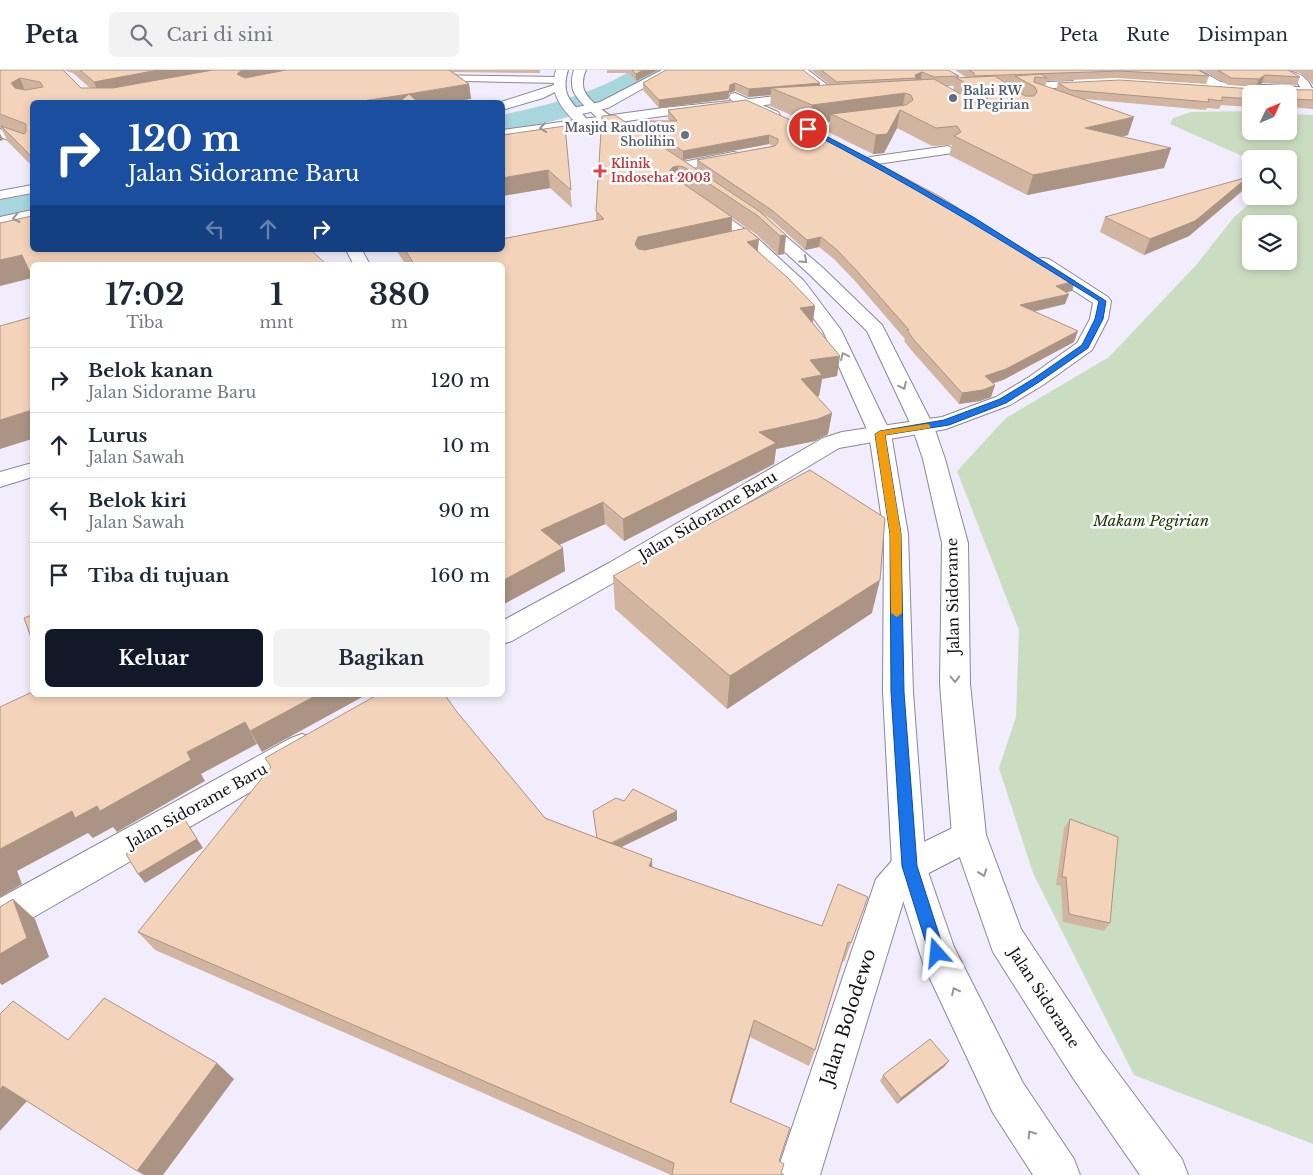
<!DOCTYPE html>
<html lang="id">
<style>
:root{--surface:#fff;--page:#f2f2f3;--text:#1f2937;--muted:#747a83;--line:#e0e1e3;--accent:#111827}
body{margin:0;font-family:"Libre Baskerville",serif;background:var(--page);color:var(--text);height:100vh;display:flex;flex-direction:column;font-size:19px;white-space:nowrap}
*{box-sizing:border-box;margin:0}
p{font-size:16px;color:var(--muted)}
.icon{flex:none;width:28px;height:28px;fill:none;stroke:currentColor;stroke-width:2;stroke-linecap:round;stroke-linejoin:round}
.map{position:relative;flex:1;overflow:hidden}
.drawer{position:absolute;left:30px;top:192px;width:475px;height:435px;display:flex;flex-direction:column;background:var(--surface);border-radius:8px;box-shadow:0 2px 8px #0003}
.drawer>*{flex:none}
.banner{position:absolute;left:30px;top:30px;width:475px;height:152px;border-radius:8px;box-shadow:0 2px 8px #0003;background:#1a4fa0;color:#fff;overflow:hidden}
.needle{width:32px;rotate:46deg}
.fabs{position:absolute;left:1242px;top:15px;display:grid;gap:10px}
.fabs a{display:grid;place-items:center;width:55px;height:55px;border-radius:8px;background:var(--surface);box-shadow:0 2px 8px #0003;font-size:25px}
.pin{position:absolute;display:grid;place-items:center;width:42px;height:42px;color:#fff;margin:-21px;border:2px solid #fff;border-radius:50%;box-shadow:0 1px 5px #0007}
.me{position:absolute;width:55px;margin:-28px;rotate:342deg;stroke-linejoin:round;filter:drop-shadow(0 0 4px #0008)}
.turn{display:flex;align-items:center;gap:18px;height:105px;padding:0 15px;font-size:22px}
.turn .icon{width:65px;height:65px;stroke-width:2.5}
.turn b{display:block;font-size:35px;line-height:42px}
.lanes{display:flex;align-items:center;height:48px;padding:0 15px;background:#0003;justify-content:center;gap:25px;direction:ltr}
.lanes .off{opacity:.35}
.eta{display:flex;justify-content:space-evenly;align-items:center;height:85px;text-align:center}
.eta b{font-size:30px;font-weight:700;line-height:35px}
.primary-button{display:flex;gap:10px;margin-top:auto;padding:10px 15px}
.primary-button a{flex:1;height:58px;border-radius:8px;background:var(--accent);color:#fff;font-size:20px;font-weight:700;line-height:58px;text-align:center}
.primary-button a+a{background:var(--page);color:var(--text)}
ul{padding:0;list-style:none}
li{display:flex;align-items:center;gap:15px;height:65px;padding:0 15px;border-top:1px solid var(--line)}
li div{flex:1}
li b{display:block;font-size:19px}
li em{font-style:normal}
header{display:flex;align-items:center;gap:30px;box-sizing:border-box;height:70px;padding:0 25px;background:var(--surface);border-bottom:1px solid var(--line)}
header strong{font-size:24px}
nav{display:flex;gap:28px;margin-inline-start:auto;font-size:18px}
.search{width:350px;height:45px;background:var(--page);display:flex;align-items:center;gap:12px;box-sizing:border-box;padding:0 18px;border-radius:8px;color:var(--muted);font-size:19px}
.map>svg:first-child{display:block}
</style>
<header>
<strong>Peta</strong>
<div class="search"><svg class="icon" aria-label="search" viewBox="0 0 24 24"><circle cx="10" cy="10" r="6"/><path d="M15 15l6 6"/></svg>Cari di sini</div>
<nav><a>Peta</a><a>Rute</a><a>Disimpan</a></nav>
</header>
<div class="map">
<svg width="1313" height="1105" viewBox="0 0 1313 1105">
<rect width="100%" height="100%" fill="#f1edfd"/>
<path fill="#cbddc1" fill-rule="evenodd" d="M1251,41V61H1289V44L1313,45V1074L1134,1005L1033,803L999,698L1016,647L1019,560L957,401L1006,348L1109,287L1197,194L1234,147L1259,126H1289V89L1251,90L1170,54L1173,48L1191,42ZM1251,154H1289V191H1251Z"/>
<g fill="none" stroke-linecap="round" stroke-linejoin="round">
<path fill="#a7d6dd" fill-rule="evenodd" d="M632,0H664C642,33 542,54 502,63V45C548,35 593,24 632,0Z
M32,124V146L0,152V130Z"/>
<defs>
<path id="minor" d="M662,0H676L608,38L573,46L567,42L569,39L600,32Z
M795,0H808L834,20L828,24L824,22Z
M1184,0H1199L1226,15L1220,18L1216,17Z
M1275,0C1292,0 1309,4 1313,22L1308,25L1304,23L1297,12Z
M423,5L559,7L565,10L559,13L419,10L417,8Z
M735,23L778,42L780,45L778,48H770L731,30L729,27L731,24Z
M866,47L870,48L872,51L870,54L808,63L802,59L808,55Z
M0,59L32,71V79L0,67Z
M948,76L955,80L953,83L870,95L863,91L870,87Z
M733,82L738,83L740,86L738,89L678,101L671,97L678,93Z
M346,180H362L370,195H354Z
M1043,188L1049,189L1108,227L1111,231L1108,249L1092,280L1043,315L1010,335L946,359L839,378L627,505L512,571L502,574V551L609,493L823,368L842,362L942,347L996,327L1029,307L1077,273L1090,249L1093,233L1037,197L1035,193L1037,189Z
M32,393V407L0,417V402Z
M302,664L313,668L318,677L313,686L13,859L0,864V828L291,668Z"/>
<path id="tertiary" d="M969,750L981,754L986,765L981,776L921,807L904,829L820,1105H776L876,809L897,785Z"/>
<path id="secondary" d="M1077,5L1141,7L1313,18V26L1101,12L1100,15L1096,16L914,25L908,21L914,17L1074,11L1071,8Z
M557,14L563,17L561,19L543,28L502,40V32H501Z
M806,23L810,24L812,27L810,30L663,46L502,68V60L663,38Z
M32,115V123L0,129V121Z
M32,140V149L0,157V147Z"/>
<path id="trunk" d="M556,0H568C559,29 576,34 591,54L589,57H581C563,41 548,24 556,0Z
M574,0H586C583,6 582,13 584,20C591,37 626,55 641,65L643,68L641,71C626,74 577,34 573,20C571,13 572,6 574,0Z
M702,131L707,133L755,166L804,211L841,260L891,364L908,464L913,622L926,796L954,877L1023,1013L1074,1089L1080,1105H1033L993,1043L924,896L892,796L883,622L884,464L869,364L823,261L792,219L743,172L697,139L694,136L697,133Z
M757,144L762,146L822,197L882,255L934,357L945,389L968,473L970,614L986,765L1021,859L1101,980L1182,1089L1188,1105H1140L1073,1008L993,882L952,765L940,614L942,473L923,389L912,357L867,261L810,205L752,152L749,149L752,146Z"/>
</defs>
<use href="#minor" stroke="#8b8799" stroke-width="2"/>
<use href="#tertiary" stroke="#8b8799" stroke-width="2"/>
<use href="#secondary" stroke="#8b8799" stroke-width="2"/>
<use href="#trunk" stroke="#8b8799" stroke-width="2"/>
<use href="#minor" fill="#fff" fill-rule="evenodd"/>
<use href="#tertiary" fill="#fff" fill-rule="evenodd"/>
<use href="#secondary" fill="#fff" fill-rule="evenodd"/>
<use href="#trunk" fill="#fff" fill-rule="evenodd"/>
</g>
<path fill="#d2b5a1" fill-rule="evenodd" d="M0,0H540V3L453,2L469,14L471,29L32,32V96L8,72L1,58H0ZM63,0L73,3L90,18H81Z
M607,0H658L636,11L629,3H607Z
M666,0L819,15H830L811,0H948L959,6L958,8H967L955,0H1198L1209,6L1206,14L1117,8L1047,11L1045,16L1056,20L1058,13L1254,19L1313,20V39L1289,37V24H1251V37L1221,35L1219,39L1207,38L1206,40L1084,29L1128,65L1122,67L1171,78L1164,98L1027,125L949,85L952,75L932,76L897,58L884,83L873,84L828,62L830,51L810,53L770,36L771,25L748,27L735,21L729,23L728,29L659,38L643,20V13ZM1004,12H1013L1012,17ZM954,14L953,20L944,15Z
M1202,0H1288L1300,7L1297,15L1262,13L1256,17L1228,15Z
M1289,0H1313V15L1309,10L1300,3Z
M746,30L1075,211L1072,221L1067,222L1065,234L1034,241L1074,272L1003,310L993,313L995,315L991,327L980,331L959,334L912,281L904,271L905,269L855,211L834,189L819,177L805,180L772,150L763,144L786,165L784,184L778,185L756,164L732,148V161L758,181L815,236L813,253L837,306L822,309L819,326L817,327L832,343L828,364L815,371L776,379L774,394L624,471L605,454L559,475L565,501L502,535V195H406L396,180H440L442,181L596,150V141L638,59V51H670L668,49V40ZM769,74L773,76L697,90V99L683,90Z
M565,56L572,138L550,118L502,126Z
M1241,122L1189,166L1144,185L1100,162L1105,147Z
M613,506L872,543L727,639L615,539Z
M457,642L545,748L597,768L593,741L624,731L677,741V750L621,777L653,797L822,856L868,827L844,892L843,891L815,980L809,996L750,967L731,1033L779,1091L781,1103L784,1105H671L155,880L138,862Z
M1070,749L1110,853L1104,861L1063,852L1061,816L1056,815L1064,758Z
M949,991L944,997L897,1034L880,1011L883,1005Z"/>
<path fill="#ab9483" d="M158,0H314L100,27L94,12Z
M643,0H658L636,11V4Z
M922,2L921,9L915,12L916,8L915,5Z
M1265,5L1262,13L1256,17L1259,9Z
M20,8L26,23L18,29L11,13Z
M735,13V21L729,23L728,29L659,38V30Z
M820,13L819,20L771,18V25L748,27L749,19Z
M469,14L471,29L453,32H411L409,24Z
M905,23L902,41L900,40L897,58L884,83L873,84L876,65L831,44L830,51L810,53L812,35Z
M409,24L411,32H356Z
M1134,47L1128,65L1079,77L1085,58Z
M0,63L3,70L0,71Z
M769,65V74L683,90V81Z
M1171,78L1164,98L1027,125L1033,105Z
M678,96V113L673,114L670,100L673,97Z
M548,100L550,118L502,126V108Z
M1248,107L1241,122L1189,166L1144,185L1150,169Z
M732,147L731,166L635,193V174L638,167Z
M786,165L784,184L778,185L780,166Z
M821,167L819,177L805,180L807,170Z
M759,169L757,188L747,172Z
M22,185L32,206V208L0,216V190Z
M1075,211L1072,221L1052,226L1056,216Z
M1069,224L1065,234L1016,246L1020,235Z
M815,236L812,256L800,238Z
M1078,261L1074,272L1003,310L982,317L985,306Z
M840,286L837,306L822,309L819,326L798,330L801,309L810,290Z
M995,315L991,327L980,331L959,334L962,323Z
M32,340V369L0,379V350Z
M832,343L828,364L815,371L776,379L774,394L624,471L623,449L759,362Z
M603,432L605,454L544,482L541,460Z
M563,478L565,501L502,535V511Z
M880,510L872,543L727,639L730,606Z
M317,625H366L262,682L250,661Z
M245,652L257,674L201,704L205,711L117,762L113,757L93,768L88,763L17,801L22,814L0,827V779L72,741Z
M677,741V750L599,788V780Z
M185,750L203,778L145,813L138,804Z
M652,789L653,809L649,796Z
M13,829L35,849L49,887L2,915L0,913V884Z
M754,950L750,967L727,1047L730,1032Z
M949,991L944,997L897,1034L901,1028Z
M217,993L234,1009L163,1105H144L137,1101Z
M3,1016L27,1031L0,1061V1019Z"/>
<path fill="#f4d3bb" stroke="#ab9483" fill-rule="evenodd" d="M0,0H63L81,18H113L213,0H242L237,4L245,8L286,0H449L469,14L409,24L418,32H399L409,24L356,32H32V87L1,56L24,64L26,62V54L0,44ZM20,8L40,12L43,17L25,20L15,18L11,13Z
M80,0H158L94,12Z
M632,0H643L636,4Z
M666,0H803L820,13L749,19L735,13L730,15L729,21L659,30L643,13Z
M821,0H948L959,6L934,7L922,2L915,5L916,8L837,12Z
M969,0H1198L1209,6L1120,1L974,6V3Z
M1218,0H1288L1300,7L1265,5L1259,9L1231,8Z
M1041,4L1047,8L1035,7L1034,12L1134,47L1085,58L1171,78L1033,105L954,66L961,62L957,56L936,58L900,40L887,64L876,65L831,44L906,35L913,30L911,25L905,23L812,35L771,18L934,9L975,32H984L988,28L985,23L956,8L995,6L1025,26H1034L1037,22L1035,17L1015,6Z
M1120,10L1254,19L1313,20V30L1289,29V24H1251V29L1222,27V31L1208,29L1209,32L1070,20L1058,13Z
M746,30L828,67L939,126L1075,211L1056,216L1069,224L1020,235L1078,261L1006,299L985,306L995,315L983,320L962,323L914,270L907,260H909L857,201L836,179L821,167L807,170L773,141L697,90L775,76L778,72V69L769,65L683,81L638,51H677L668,40Z
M615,45L759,141L786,165L780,166L758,146L684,97L678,96L673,97L670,100L672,106L732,147L638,167L635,174L638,179L645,180L746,158L759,169L747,172L787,207L815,236L800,238L840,286L810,290L822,305L801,309L832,343L818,349L759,362L776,373L623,449L603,432L541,460L563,478L502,511V195H415L405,180H440L442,181L448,180H502V169L604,149L596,141L602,46Z
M565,56L571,120L548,100L502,108V65Z
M1248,107L1195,151L1150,169L1105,147Z
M32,146V180H311L327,195H32V207L22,185L0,190V153Z
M32,247V340L0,350V256Z
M810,400L885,448L880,510L730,606L613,506Z
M32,545V570L24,548Z
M32,622V625H317L250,661L245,652L187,682L191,690L100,741L97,736L75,748L72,741L0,779V637Z
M377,625H445L457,642L545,748L652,789L649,796L822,856L838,814L868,827L851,873L848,872L815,980L754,950L730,1032L790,1058L779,1091L784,1094L781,1103L784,1105H672L674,1093L138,862L271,697L265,688Z
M633,719L677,741L611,773L597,768L593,741L616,728L624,731Z
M1070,749L1118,767L1110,853L1069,844L1066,807H1062Z
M185,750L197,769L138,804L126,784Z
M13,829L27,868L0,884V837Z
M104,928L217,993L137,1101L3,1016L0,1019V944L13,931L68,970Z
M930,969L949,991L901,1028L883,1005Z"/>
<defs><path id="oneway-chevron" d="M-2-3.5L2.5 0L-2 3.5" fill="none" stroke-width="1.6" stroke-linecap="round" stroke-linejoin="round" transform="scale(1.25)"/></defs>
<g stroke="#969598">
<use href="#oneway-chevron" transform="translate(543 58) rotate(171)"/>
<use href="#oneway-chevron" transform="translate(16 148) rotate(168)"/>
<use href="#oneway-chevron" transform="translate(804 190) rotate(42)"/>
<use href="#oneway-chevron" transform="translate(844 286) rotate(-115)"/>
<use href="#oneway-chevron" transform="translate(903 316) rotate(64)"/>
<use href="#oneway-chevron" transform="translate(955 609) rotate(89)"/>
<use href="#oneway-chevron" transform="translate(983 803) rotate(70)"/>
<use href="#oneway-chevron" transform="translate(955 921) rotate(-116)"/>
<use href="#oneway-chevron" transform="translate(1031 1064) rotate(-123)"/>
</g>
<path fill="#1a73e8" stroke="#114b97" d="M806,58H810L872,90L973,147L1106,231L1103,249L1088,278L1039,312L1006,333L949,355L885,365L901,464L904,622L917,796L945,883L942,888L937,890L932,888L929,883L902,796L891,622L890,464L875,364L880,361L944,350L1000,329L1033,309L1082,275L1095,249L1099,231C1003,171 907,112 806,60Z"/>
<path fill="#f59e0b" d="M927,354L930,355V358L885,365L901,464L902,543L897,547L891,543L890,464L875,364L880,361Z"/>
<circle fill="#5c6f8a" stroke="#fff" stroke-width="2" cx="953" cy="28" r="5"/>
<circle fill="#6b7280" stroke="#fff" stroke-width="2" cx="685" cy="65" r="5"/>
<path fill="#e0444e" stroke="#fff" stroke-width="2" d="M597.5 93.5h5v5h5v5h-5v5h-5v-5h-5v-5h5z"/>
<g text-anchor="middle" stroke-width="5" stroke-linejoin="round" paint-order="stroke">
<g font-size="12" font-weight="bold" fill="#4e5e75" stroke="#fff" text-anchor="start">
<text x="963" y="25">Balai RW<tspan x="963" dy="14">II Pegirian</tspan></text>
</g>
<g font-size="12" font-weight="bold" fill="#5b616d" stroke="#fff" text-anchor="end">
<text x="675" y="62">Masjid Raudlotus<tspan x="675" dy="14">Sholihin</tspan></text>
</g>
<g font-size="12" font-weight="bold" fill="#be3a42" stroke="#fff" text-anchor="start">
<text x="611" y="98">Klinik<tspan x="611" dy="14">Indosehat 2003</tspan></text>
</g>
<g font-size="15" fill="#15141a" stroke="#fff">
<text transform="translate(708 446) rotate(-31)" y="5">Jalan Sidorame Baru</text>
<text transform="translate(953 526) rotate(-91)" y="5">Jalan Sidorame</text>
<text transform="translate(197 736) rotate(-29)" y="5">Jalan Sidorame Baru</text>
<text transform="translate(1044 928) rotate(57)" y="5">Jalan Sidorame</text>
</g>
<g font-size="15" font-style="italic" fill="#1b3605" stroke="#fff">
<text x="1151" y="456">Makam Pegirian</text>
</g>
<g font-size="18" fill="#15141a" stroke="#fff">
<text transform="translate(848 947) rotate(-72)" y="6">Jalan Bolodewo</text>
</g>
</g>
</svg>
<div class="fabs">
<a><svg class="needle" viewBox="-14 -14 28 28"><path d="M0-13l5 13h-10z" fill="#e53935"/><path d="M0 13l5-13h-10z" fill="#747a83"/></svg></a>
<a><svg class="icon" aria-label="search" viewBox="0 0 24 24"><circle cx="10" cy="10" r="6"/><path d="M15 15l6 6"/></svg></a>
<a><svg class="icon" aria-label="layers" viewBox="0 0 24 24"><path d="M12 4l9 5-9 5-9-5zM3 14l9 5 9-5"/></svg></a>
</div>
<div class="pin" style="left:808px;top:59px;background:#d93025"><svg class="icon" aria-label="arrive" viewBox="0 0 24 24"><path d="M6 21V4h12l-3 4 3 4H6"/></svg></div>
<svg class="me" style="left:937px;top:883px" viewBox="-20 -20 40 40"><path d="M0-17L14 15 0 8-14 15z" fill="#1a73e8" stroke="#fff" stroke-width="4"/></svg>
<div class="banner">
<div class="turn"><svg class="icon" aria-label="right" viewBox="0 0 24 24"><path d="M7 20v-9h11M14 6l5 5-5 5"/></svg><div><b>120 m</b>Jalan Sidorame Baru</div></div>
<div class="lanes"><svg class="icon off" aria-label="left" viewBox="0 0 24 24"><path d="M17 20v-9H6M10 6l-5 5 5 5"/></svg><svg class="icon off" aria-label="ahead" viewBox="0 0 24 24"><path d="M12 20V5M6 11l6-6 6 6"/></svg><svg class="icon" aria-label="right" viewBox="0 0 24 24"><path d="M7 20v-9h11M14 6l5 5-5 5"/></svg></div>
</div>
<section class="drawer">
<div class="eta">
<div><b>17:02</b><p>Tiba</p></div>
<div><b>1</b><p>mnt</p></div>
<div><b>380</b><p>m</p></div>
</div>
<ul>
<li><svg class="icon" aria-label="right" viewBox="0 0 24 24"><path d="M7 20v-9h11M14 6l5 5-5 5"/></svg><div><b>Belok kanan</b><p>Jalan Sidorame Baru</p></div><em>120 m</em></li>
<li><svg class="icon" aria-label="ahead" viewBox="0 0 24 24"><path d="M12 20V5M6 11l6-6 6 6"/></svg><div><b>Lurus</b><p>Jalan Sawah</p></div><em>10 m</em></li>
<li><svg class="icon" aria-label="left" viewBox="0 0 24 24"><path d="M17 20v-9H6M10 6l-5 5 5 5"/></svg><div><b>Belok kiri</b><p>Jalan Sawah</p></div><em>90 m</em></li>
<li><svg class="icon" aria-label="arrive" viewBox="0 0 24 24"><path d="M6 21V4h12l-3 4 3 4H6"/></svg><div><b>Tiba di tujuan</b></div><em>160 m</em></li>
</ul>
<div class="primary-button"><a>Keluar</a><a>Bagikan</a></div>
</section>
</div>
